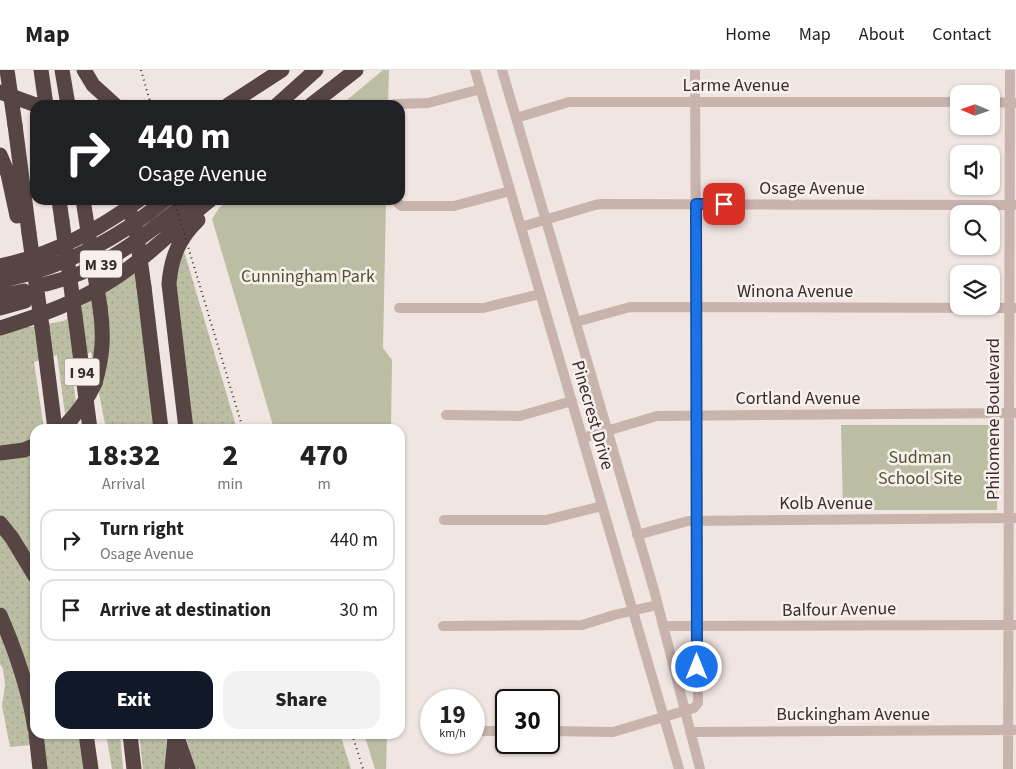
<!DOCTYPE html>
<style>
:root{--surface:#fff;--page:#f2f2f2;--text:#222;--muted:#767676;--line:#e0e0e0;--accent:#111827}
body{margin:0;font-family:"Source Sans 3",sans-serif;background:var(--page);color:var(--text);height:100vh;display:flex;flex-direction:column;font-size:19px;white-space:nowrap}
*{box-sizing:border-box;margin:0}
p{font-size:16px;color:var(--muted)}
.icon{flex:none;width:28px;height:28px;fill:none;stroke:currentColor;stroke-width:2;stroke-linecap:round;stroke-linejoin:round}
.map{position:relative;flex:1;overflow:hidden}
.details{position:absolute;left:30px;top:354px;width:375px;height:315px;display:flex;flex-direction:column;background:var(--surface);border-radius:15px;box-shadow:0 1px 4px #0004}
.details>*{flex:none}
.top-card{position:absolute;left:30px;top:30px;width:375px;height:105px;border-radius:15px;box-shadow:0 1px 4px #0004;background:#202124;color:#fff;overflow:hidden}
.needle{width:32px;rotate:272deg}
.buttons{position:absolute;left:950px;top:15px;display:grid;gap:10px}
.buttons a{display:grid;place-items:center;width:50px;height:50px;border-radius:10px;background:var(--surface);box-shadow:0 1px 4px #0004;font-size:25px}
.speed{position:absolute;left:420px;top:619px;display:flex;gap:10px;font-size:25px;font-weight:700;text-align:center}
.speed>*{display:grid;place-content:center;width:65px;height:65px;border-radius:50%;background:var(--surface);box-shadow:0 1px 4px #0004;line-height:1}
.speed small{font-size:12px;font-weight:400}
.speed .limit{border:2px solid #111;border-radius:8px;background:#fff;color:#111}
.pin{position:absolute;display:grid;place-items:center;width:42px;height:42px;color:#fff;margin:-21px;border-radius:10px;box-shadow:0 2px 8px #0006}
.me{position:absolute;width:55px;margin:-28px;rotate:0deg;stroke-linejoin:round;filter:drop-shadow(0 0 4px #0008)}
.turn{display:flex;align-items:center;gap:18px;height:105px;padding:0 25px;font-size:22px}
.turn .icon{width:65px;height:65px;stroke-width:2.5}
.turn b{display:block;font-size:35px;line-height:42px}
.eta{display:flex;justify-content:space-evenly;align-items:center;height:85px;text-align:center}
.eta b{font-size:30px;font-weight:800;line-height:35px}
.cta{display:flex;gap:10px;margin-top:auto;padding:10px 25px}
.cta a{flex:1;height:58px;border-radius:15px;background:var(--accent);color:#fff;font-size:20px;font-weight:800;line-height:58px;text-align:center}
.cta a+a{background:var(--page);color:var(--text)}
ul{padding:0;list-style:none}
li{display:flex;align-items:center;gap:15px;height:62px;margin:0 10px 8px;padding:0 15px;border:2px solid var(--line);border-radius:15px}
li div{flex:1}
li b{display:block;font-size:19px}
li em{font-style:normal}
header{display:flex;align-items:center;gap:30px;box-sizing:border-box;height:70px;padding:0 25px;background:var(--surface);border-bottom:1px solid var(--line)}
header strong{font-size:24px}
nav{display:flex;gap:28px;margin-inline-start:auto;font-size:18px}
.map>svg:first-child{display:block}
</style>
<header>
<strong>Map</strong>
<nav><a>Home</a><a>Map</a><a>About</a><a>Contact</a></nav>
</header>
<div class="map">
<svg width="1016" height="699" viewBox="0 0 1016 699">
<defs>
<pattern id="grass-dots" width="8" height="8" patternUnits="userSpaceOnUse" patternTransform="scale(1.25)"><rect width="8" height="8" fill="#bbbea2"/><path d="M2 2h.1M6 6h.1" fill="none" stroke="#a1a38c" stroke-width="1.8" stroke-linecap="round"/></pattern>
</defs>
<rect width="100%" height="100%" fill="#f0e5e0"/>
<path fill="url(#grass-dots)" d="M183,178L237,359H193L175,214Z
M135,201L154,359H106L91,282L71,290L79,359H67L57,285L34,292L44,359H35V495L0,444V261L25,255L29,257L64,251L88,231Z
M0,464L12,479L35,517V635L19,575L0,536Z
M0,564L23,627L31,675L10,677L2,636L5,615L3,599L0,594Z
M38,664H79L84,699H42Z
M106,664H120L123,699H112Z
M139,664H167L165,699H143Z
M185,664H340L351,699H195Z"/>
<path fill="#bbbea2" d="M383,0H389L388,35H341Z
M229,130H386L383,278L392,290L391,359H274L212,149L219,138Z
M841,355H998L997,440H843Z
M364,664H387L386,699H375Z"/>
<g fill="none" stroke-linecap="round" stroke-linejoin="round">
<path stroke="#c8b3ad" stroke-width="10" d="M475,0L679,699
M502,0L654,520L700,699
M991,32L1015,33
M395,35V34L428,33L481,19
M516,48L569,32H959
M395,130L401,136H454L510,121
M521,157L595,135L601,134L1014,135
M399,238H483L540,224
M576,252L630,237L1015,238
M446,345L520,346L572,331
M583,368L657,346L1016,343
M444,450H546L602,436
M637,465L688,451L1016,448
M443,556L582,555L614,545L657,535
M663,556L1016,555
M474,661H506
M549,661L613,662L694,638L698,633L695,0
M690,662L1016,660
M1008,699L1010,0"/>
<path stroke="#574543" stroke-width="15" d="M41,0L46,35
M62,0L68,35
M84,0L93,15L115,35
M0,22L36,35
M228,35L282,0
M277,35L316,0
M311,35L356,0
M15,55L29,163
M0,85L8,104L17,146
M59,130L62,151
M0,196C52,185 97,161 139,130
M0,211C61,198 117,170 165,130
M46,214C65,209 85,203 101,193C133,176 161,152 190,130
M144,217L161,359
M0,226L24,221
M0,238L25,231
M75,246L90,359
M42,257L55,359
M0,258C39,246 78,232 112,210C148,187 177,156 210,130
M95,313C103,285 104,265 100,237
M186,359L169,214C171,188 179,168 198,150
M0,383L24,380L35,375
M0,453L12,468L35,506
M0,545C16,582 29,619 35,659
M36,664L40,699
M86,664L91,699
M130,664L134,699
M176,664L188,699
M172,699L175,666"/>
<path stroke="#372c2b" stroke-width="2" stroke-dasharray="1 4" stroke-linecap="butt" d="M141,0L151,35
M174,130L243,359
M352,664L363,699"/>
<path stroke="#574543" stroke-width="15" d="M7,0L15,55
M126,130L136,160L144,217
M84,136L100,237
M62,151L75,246
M29,163L42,257
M62,359C76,345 87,331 95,313"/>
</g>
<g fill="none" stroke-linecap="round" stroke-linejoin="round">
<defs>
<path id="route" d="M697,597L696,134H724"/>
</defs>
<use href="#route" stroke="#114b97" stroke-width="12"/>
<use href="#route" stroke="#1a73e8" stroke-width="9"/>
</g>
<g text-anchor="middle" stroke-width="5" stroke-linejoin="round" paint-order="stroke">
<g fill="#f8f0ec" stroke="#716765" stroke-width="1">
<rect x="80" y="180.5" width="42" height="27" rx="4"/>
<rect x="64.5" y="288.5" width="35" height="27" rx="4"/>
</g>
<g font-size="16" font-weight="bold" fill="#372c2b">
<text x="101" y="200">M 39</text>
<text x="82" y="308">I 94</text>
</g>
<g font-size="18" fill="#372c2b" stroke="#f8f0ec">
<text x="736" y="21">Larme Avenue</text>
<text x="812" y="124">Osage Avenue</text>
<text x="795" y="227">Winona Avenue</text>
<text x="798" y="334">Cortland Avenue</text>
<text transform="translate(593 345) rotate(74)" y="6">Pinecrest Drive</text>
<text transform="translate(993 349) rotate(-90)" y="6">Philomene Boulevard</text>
<text x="826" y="439">Kolb Avenue</text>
<text transform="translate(839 539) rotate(-1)" y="6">Balfour Avenue</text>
<text x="853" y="650">Buckingham Avenue</text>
</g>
<g font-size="18" fill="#4e5231" stroke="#f8f0ec">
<text x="308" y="212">Cunningham Park</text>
<text x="920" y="393">Sudman<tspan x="920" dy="21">School Site</tspan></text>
</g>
</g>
</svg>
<div class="buttons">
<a><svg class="needle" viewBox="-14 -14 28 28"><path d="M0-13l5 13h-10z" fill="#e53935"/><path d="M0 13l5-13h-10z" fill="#767676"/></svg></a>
<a><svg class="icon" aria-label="sound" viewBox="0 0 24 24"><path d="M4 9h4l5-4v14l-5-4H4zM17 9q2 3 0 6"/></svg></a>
<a><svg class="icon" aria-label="search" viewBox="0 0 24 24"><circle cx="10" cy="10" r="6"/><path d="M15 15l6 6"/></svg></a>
<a><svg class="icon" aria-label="layers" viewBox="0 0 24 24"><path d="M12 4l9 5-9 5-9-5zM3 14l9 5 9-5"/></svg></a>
</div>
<div class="speed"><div>19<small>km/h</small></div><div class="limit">30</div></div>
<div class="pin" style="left:724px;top:134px;background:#d93025"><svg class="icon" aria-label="arrive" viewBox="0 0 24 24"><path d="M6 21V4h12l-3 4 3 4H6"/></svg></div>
<svg class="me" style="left:697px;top:597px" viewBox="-20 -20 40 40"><circle r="17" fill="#1a73e8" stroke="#fff" stroke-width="3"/><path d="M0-11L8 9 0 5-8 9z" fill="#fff"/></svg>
<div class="top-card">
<div class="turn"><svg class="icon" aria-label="right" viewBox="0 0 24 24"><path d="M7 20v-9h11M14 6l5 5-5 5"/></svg><div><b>440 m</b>Osage Avenue</div></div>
</div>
<section class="details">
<div class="eta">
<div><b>18:32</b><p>Arrival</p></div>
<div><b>2</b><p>min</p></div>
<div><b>470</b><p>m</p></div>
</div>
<ul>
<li><svg class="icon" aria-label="right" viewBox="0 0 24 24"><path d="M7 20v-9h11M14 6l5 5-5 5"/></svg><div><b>Turn right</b><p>Osage Avenue</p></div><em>440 m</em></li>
<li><svg class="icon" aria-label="arrive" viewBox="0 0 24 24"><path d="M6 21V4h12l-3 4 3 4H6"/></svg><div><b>Arrive at destination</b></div><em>30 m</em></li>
</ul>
<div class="cta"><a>Exit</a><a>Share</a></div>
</section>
</div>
